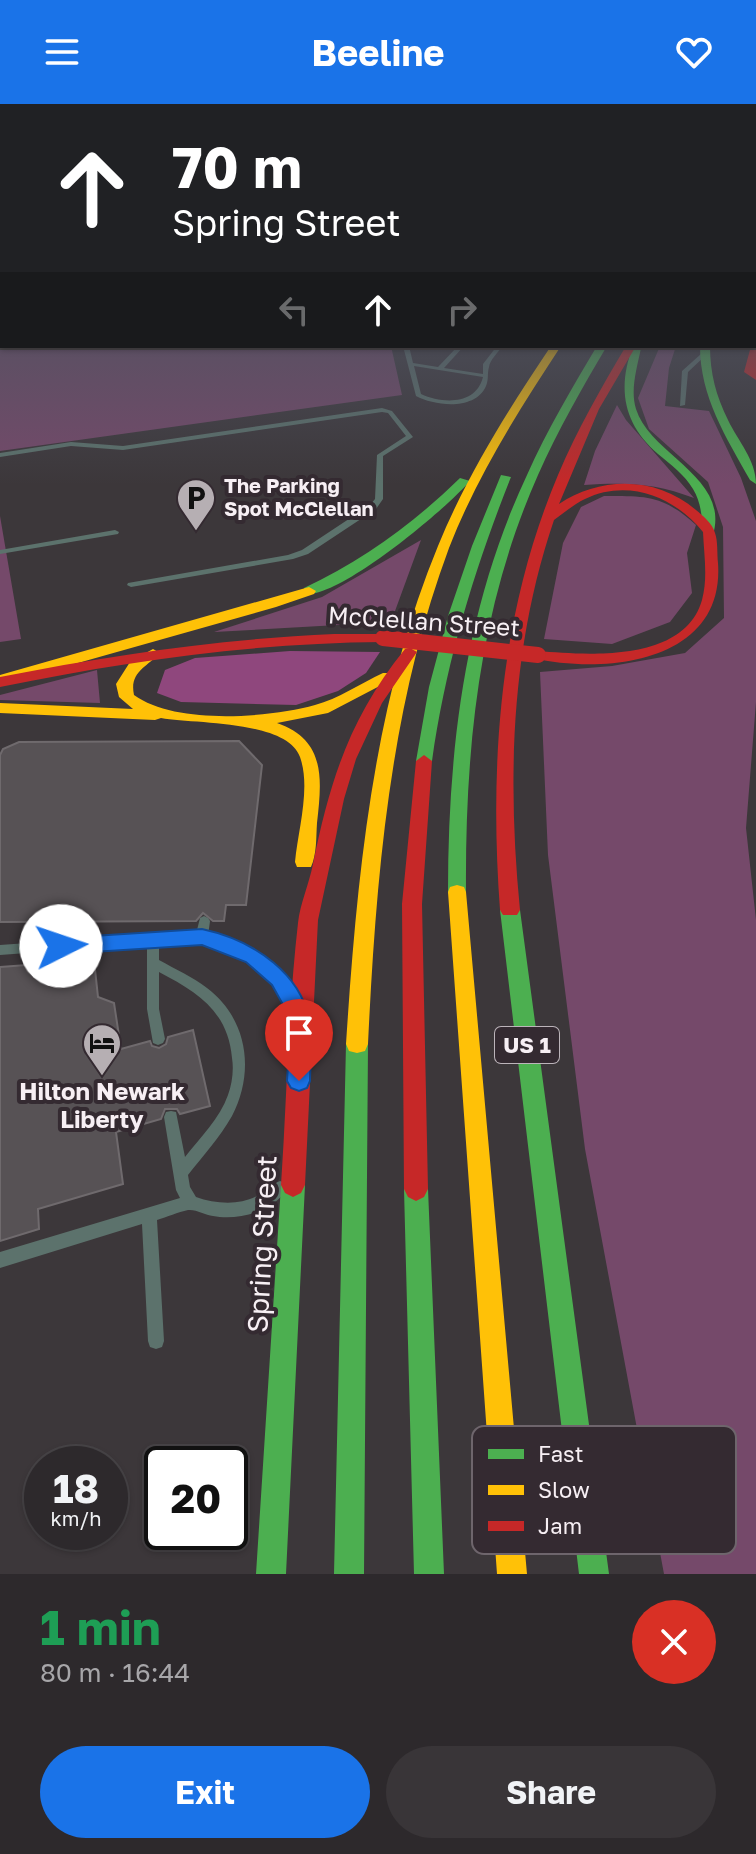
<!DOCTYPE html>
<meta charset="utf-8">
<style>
:root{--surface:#2d292c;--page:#393538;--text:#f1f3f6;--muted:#a7a6a9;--line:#484548;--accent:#1a73e8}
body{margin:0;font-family:"Golos Text",sans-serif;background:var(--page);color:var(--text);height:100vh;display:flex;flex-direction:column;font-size:30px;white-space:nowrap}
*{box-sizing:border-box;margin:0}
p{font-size:26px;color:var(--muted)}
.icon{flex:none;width:44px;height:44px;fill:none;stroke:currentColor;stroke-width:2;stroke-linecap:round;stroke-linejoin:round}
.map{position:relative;height:1470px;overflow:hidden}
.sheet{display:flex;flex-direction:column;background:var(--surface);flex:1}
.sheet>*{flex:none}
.hud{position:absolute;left:0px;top:0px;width:756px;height:244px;box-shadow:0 2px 6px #0004,0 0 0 2px var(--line);background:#202124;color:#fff;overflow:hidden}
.speed{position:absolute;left:24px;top:1342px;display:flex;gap:16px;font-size:40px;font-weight:700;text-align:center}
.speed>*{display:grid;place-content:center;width:104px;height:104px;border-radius:50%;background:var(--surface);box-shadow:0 2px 6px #0004,0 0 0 2px var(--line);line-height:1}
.speed small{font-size:20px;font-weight:400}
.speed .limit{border:4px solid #111;border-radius:12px;background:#fff;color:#111}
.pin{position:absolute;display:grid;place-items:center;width:68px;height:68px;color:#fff;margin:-82px -34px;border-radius:50% 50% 50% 0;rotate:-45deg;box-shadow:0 0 8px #0007}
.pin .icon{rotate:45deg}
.me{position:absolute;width:88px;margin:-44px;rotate:86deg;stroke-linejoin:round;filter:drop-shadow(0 0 6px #0008)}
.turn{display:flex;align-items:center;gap:28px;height:168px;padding:0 40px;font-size:36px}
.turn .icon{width:104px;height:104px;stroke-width:2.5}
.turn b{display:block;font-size:56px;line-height:68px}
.lanes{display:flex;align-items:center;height:76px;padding:0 40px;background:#0003;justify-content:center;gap:40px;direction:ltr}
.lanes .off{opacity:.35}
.round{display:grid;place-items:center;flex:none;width:84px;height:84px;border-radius:42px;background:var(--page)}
.overview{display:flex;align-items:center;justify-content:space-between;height:136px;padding:0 40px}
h1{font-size:48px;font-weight:700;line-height:60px;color:#1e9e55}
.primary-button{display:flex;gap:16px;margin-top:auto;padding:16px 40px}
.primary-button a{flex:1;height:92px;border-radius:48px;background:var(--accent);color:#fff;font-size:32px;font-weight:700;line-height:92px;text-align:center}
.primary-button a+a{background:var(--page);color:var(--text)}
header{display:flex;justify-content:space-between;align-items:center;height:104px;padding:0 40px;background:var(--accent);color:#fff;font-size:36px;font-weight:700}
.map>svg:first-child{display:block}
</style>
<header><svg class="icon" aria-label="menu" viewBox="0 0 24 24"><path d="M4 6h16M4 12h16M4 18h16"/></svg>Beeline<svg class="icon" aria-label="heart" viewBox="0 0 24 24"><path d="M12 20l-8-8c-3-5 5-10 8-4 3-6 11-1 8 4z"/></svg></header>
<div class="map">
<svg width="756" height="1470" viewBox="0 0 756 1470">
<rect width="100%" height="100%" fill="#3c373a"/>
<path fill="#75496a" d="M0,175L2,242H391L402,291L0,347Z
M660,242H676L669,264L665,302L709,307L741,374L756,417V598L746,724L756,816V1470H664L585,1045L548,751L540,568L612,562L685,549L724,514L723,423L708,378L649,325L638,294Z
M617,301L626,316L694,394C656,379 624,378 584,381L595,347Z
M604,392C647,392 663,391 696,421L687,449L692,489L670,518L612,540L544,535L563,439L581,403Z
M0,412L21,535L0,538Z
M421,436L391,518L214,528L322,493Z
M97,566L100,599L0,596V591Z"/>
<path fill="#8f477d" d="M290,547L380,548L366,569L338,587L296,601L181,598L157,589L165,566L195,554Z"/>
<path fill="#575255" stroke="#6f6a6d" stroke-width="2" d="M239,637L262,661L246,801H226L224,817H213L203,809L196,817L0,818V651L3,645L19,638Z
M94,856L98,893L114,899L121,945L150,937L152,942L159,944L166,940L168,933L193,926L210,1002L180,1010L177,1005H165L161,1015L116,1028L123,1080L38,1105L39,1125L0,1137V863Z"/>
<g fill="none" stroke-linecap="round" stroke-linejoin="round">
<path fill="#5c726c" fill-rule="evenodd" d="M403,242H409L413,259L438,263L458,242H464L444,264L483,270V260L497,242H503C498,248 490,256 489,263C487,270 489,275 486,282C475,307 435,302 416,292ZM414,262L483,273C476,301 443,300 421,290Z
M701,250L706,251L688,268L685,301L680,302L682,267Z
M382,304L392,307L413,333L383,352V395L376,405L308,450L293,455L131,483L127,481L128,479L288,451L302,446L370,401L375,395L377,351L406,332L388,309L382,308L123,346L71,342L0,353V349L71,338L123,342Z
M115,426L119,428L118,430L0,450V446Z
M204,812L208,814L210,817L208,832C251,837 278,858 298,896L296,900L292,901L288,900C255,844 220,838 159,840V856C175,865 193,873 207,884C248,915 255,968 232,1012C220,1033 203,1052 188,1071L190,1083L196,1093C216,1100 240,1102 259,1091C266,1087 272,1080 280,1077L285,1079L287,1084C275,1108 237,1117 213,1112C205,1111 196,1105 188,1106C178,1108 167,1113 157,1116L164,1237L162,1243L156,1245L150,1243L148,1237L142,1120L0,1164V1148L180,1094L176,1086L164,1013L166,1008L171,1007L176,1008L185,1053C200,1034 220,1014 228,991C232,980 234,966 232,954C228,907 197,888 159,868V905L165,935L163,939L158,941L153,939L147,905V840L0,851V841L153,830H196L200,814Z"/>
<path fill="#4caf50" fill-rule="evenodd" d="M756,182V189L754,190V183Z
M597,242H607C582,284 558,326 538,371C479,504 465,644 466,788L464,793H450L448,788C448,644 465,503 527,371C547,326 572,284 597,242Z
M633,242L641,244C637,264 630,286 636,305C650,351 730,373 713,431L703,428C702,413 701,398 693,385C685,371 670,360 658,350C623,320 617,284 633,242Z
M700,242H710C710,269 716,292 728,316C738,337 756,356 756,380L750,376C726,333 700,293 700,242Z
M501,371L511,373C474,466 446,558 432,657L424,663L416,657L429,583L448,512L472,442Z
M460,374L470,377C446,405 339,495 304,490V484C363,456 413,420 460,374Z
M510,798L517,801L520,806L609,1470H579L500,806L503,801Z
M357,931L365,933L368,940L364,1470H334L346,940L349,933Z
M293,1069L301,1073L305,1081L286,1470H256L281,1081L285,1073Z
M416,1073L424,1077L428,1085L444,1470H414L404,1085L408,1077Z"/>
<path fill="#ffc107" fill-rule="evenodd" d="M551,242H561C519,306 477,372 449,444C390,602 376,772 368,940L365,947L357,949L349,947L346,940C357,772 373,599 438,442C467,371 508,306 551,242Z
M309,483L316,487L314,490L276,503L0,581V571Z
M153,545L160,549C147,563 129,568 134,591C175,621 268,614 315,601C338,595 361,579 383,569H393V575L328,609L277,619C326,636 322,675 317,719C316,733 317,750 311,763H297L295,758C298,726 311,684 300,653C287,616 194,620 161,614L155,616L0,609V599L133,605L119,593L116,580L130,558Z
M457,781L464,783L466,788L527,1470H497L448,788L450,783Z"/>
<path fill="#c62828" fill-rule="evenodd" d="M756,236V276L744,268L751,242H754Z
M626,242H636L599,305L559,400C600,372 657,372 696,406C702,411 713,420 715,429C718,437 717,450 718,459C725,558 606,571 533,554V548L538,547C588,551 684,559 702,496C708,474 704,451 703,428C675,393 628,374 585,395C574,400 564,409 554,416C511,542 507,674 520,806L517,811H503L500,806C489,658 500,508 558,371C577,326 601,284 626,242Z
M334,530H383L390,534L383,538C253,539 127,557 0,583V573C111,551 221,535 334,530Z
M410,544L417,548L382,599L356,655L344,695L318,816L305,1081L301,1089L293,1093L285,1089L281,1081C287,994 288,906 298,819C300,800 309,780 313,760C330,676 350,613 405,545Z
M424,651L432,657L422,800L428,1085L424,1093L416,1097L408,1093L404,1085L402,800L416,657Z"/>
<path stroke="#c62828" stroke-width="16" d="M383,534L538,551"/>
</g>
<linearGradient id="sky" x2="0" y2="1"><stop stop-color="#211e20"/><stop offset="0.46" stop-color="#505360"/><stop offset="1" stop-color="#505360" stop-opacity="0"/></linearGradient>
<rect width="756" height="381" fill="url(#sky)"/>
<path fill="#1a73e8" stroke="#114b97" stroke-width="2" d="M202,825C253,836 306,870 311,927C313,943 310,961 310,977L307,984L299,987L291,984L287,977L290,928L286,906L272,881L246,858L202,841L61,850L54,848L51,842L54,836L61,834Z"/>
<defs>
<symbol id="parking-pin" viewBox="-11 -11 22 30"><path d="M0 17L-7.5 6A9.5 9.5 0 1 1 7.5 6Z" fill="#b6afb3" stroke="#342a31"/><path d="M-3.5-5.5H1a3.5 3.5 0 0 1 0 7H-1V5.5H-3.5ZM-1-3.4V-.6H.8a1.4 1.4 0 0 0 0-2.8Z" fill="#111"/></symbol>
<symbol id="hotel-pin" viewBox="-11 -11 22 30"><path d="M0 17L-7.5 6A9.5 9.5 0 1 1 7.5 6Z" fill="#b6afb3" stroke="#342a31"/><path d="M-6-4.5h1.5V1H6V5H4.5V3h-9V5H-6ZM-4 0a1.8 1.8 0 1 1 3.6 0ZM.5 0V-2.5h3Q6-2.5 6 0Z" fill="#111"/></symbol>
</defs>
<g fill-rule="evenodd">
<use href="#parking-pin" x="174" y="372" width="44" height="60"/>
<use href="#hotel-pin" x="80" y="917" width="44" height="60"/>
</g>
<g text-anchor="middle" stroke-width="8" stroke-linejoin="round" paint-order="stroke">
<g font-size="20" font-weight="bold" fill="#f7eff4" stroke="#342a31" text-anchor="start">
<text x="224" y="389">The Parking<tspan x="224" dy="23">Spot McClellan</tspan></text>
</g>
<rect fill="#342a31" stroke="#bcb4ba" stroke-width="2" x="495" y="923" width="64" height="36" rx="6"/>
<g font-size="22" font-weight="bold" fill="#f7eff4">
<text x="527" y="949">US 1</text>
</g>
<g font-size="24" fill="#f7eff4" stroke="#342a31">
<text transform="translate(424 518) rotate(4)" y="8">McClellan Street</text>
</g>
<g font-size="24" font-weight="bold" fill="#f7eff4" stroke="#342a31">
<text x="102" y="996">Hilton Newark<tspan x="102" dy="28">Liberty</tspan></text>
</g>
<g font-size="28" fill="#f7eff4" stroke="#342a31">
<text transform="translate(262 1140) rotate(-87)" y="10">Spring Street</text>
</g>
</g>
<rect x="472" y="1322" width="264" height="128" rx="12" fill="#342a31" stroke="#6e656c" stroke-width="2"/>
<rect x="488" y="1345" width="36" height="10" fill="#4caf50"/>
<rect x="488" y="1381" width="36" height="10" fill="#ffc107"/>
<rect x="488" y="1417" width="36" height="10" fill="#c62828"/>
<g font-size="22" fill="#f7eff4">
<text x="538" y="1358">Fast</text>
<text x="538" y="1394">Slow</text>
<text x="538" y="1430">Jam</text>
</g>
</svg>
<div class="speed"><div>18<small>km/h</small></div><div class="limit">20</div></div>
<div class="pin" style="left:299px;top:977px;background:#d93025"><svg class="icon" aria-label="arrive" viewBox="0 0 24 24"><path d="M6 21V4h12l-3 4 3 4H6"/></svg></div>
<svg class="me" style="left:61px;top:842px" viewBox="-20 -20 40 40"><circle r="19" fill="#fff"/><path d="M0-13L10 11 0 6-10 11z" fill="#1a73e8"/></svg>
<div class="hud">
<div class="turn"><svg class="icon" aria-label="ahead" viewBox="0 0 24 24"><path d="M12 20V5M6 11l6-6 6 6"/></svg><div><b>70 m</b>Spring Street</div></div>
<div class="lanes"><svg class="icon off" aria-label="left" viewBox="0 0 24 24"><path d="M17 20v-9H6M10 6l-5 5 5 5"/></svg><svg class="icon" aria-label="ahead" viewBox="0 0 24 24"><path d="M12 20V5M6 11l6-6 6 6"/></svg><svg class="icon off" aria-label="right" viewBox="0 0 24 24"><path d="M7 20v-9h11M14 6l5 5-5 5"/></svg></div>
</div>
</div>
<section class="sheet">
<div class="overview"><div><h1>1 min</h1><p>80 m · 16:44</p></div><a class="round" style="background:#d93025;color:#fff"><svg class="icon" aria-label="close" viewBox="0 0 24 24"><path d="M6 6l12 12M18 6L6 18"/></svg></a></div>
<div class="primary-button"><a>Exit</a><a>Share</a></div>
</section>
